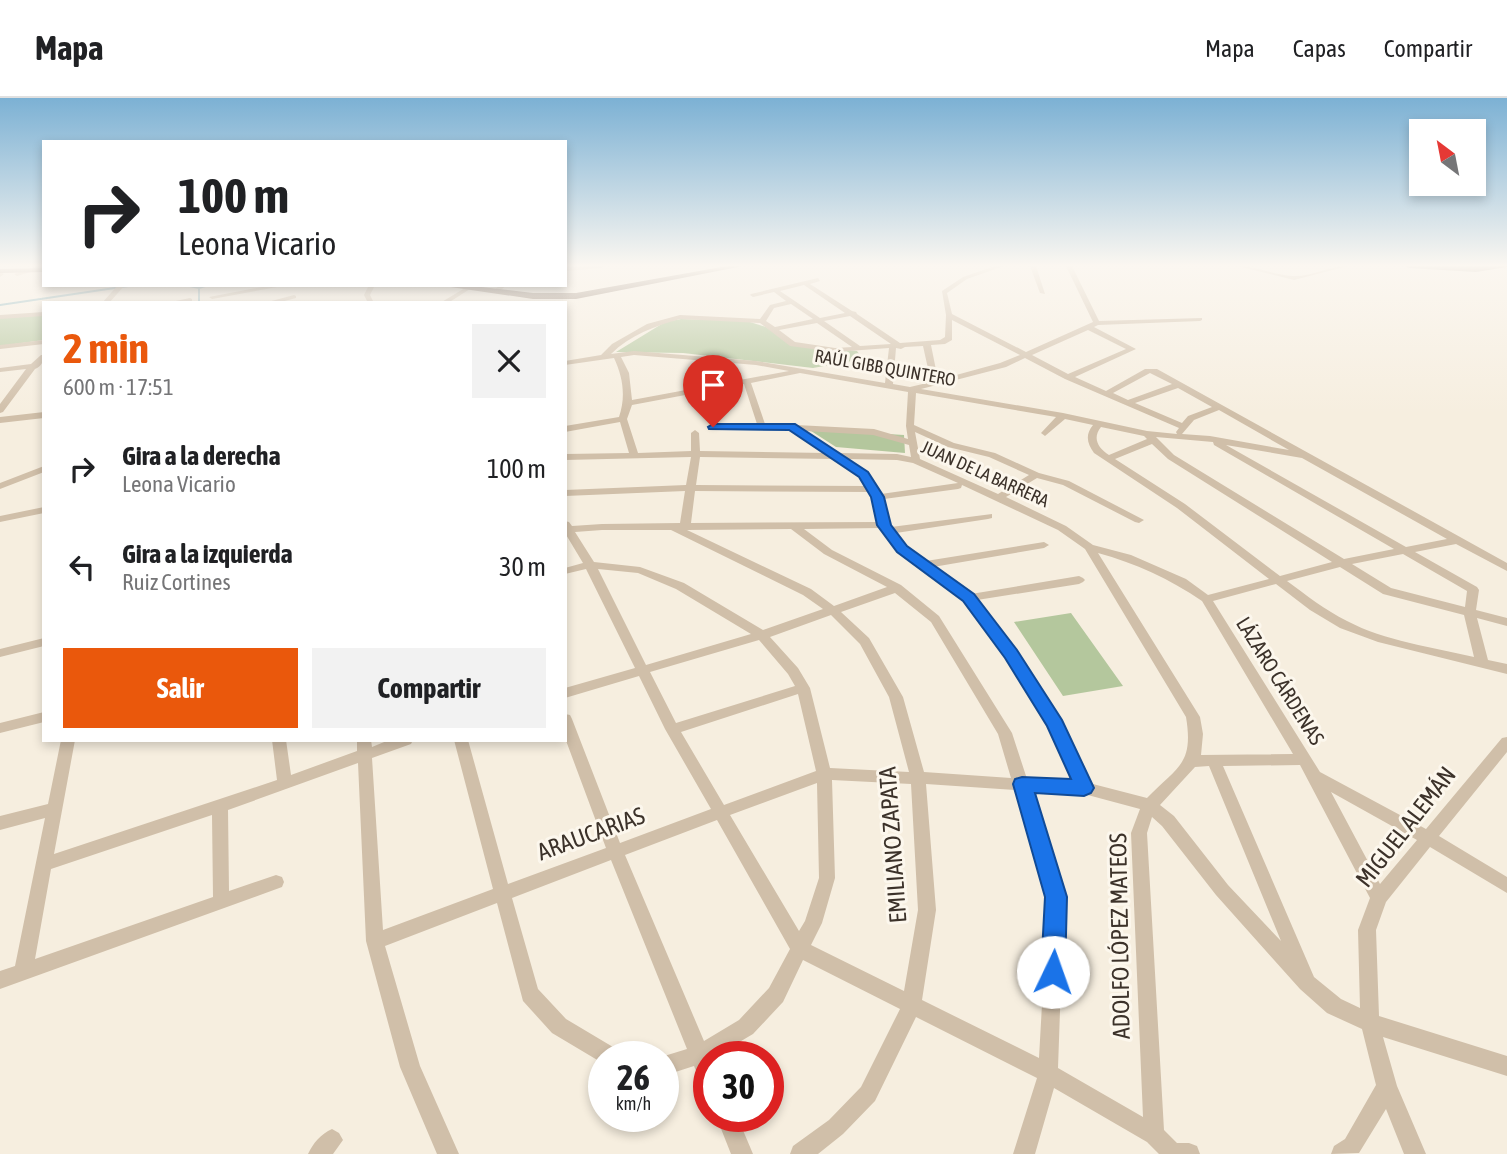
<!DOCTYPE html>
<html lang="es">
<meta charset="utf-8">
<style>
:root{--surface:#fff;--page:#f2f2f2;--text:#202124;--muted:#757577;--line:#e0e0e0;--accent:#ea580c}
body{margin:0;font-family:"Asap Condensed",sans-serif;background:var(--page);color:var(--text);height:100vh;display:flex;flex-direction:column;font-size:26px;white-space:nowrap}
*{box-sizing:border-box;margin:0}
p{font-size:23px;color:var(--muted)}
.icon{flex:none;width:38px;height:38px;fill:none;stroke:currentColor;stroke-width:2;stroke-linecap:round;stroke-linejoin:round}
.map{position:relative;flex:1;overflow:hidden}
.details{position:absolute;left:42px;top:203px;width:525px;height:441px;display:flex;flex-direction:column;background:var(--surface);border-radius:0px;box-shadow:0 4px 10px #0003}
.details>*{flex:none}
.banner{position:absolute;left:42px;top:42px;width:525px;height:147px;border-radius:0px;box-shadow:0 4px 10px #0003;background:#fff;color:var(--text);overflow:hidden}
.needle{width:46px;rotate:328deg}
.fabs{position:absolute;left:1409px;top:21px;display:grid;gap:14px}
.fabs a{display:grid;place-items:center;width:77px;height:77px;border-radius:0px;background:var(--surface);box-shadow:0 4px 10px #0003;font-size:35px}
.speed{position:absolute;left:588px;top:943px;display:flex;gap:14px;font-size:35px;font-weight:700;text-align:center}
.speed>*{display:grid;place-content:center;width:91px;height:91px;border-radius:50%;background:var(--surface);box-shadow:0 4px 10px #0003;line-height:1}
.speed small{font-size:18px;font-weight:400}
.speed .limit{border:10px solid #d22;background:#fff;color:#111}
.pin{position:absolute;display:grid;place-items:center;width:60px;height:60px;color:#fff;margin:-72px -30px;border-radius:50% 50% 50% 0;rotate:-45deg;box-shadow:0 0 7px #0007}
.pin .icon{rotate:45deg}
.me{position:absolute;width:77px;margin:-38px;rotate:3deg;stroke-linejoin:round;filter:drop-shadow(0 0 5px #0008)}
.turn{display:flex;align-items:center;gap:24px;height:147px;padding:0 21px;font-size:32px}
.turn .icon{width:91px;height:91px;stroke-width:2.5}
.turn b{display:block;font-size:49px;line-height:60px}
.round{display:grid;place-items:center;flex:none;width:74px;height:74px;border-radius:0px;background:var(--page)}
.head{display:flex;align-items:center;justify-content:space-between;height:119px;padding:0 21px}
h1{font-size:42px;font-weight:700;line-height:52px;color:var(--accent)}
.button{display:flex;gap:14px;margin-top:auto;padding:14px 21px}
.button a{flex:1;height:80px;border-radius:0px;background:var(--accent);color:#fff;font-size:28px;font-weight:700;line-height:80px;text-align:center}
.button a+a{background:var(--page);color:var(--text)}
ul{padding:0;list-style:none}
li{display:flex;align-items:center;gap:21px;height:98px;padding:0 21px}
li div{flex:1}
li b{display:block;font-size:26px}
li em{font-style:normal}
header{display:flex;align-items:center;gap:42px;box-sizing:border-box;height:98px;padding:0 35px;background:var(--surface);border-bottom:2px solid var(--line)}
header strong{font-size:33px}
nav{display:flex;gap:38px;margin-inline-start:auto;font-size:24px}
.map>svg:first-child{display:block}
</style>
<header>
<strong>Mapa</strong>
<nav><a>Mapa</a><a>Capas</a><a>Compartir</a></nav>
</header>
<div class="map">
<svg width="1507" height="1056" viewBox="0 0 1507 1056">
<rect width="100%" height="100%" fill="#f6eedf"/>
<path fill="#b4c79d" d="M44,217V242L0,248V220Z
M681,221L747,223L769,230L790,247L857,253L863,261L813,270L683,255L616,254L665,224Z
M808,331L904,337L905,355L836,349Z
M1071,515L1123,588L1063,598L1014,524Z"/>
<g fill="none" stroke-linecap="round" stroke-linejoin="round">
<path stroke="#7badb6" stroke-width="2" d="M185,187L199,190V205
M199,190L208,187
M0,207L135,187"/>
<path fill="#d0bfa9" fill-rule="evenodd" d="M38,168H44V170L17,178L14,176Z
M604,168L601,170L565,173V169Z
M995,168H1004L967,181L947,195L952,216L1026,254L1093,224L1066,168H1072L1099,223L1202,220V222L1200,223L1098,227L1094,229L1136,251L1075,279L1106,293L1145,271H1157L1507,465V473L1456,446L1415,454L1477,489L1479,492L1476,512L1507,520V528L1477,520L1488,562L1507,566V576L1378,544L1340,530L1310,512L1276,486L1213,503L1320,674L1426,731L1502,640L1507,639V654L1439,738L1507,779V795L1430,749L1386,804L1376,832L1379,918L1507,958V978L1383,939L1397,988L1426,1056H1404L1386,1011L1359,1055L1331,1056L1334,1048L1345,1041L1376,987L1362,931L1327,915L1300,891L1216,797L1162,728L1152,719L1147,735L1164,1032L1177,1045H1189L1197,1048L1200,1056H1159L1147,1044L1054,990L1035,1056H1013L1037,980L916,919L875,1003L843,1036L818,1056H790L793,1048L829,1022L861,989L900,911L803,862L783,904L753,936L714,959H709V990L702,987L694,968L663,978V959H661L687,951L611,762L512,800L538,891L566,921L618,952L621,959H604V966L552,935L523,903L497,805L385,848L420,968L459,1056H437L400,969L366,843L358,665L228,712L229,793L276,777L282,779L284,784L282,789L0,891V873L15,868L45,720L0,732V718L48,706L61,642H75L54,756L277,682L272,642H286L291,677L357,653V642H371L372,649L389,642H413L411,646L372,660L383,832L493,791L454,642H468L508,786L606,750L565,640V616L570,617L572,621L620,745L711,711L665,631L639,578L565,600V590L635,570L586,471L565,476V470L583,465L565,435V423L569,424L572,428L602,426L680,425L685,393L565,398V392L686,387L691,359L565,362V356L629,355L620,324L565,334V328L619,319C626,299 623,279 614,260L565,267V263L601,257L612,246L647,226L680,217L760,221L770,207L786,203L774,194L753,199L750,197L751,196L818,180L820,183L810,186L852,213L856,214L857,216L900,245L940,242L945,239L946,217L942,193L963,179ZM804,187L845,215L820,220L780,193ZM791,206L813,221L775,229L766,223L774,210ZM850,218L891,246L860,248L824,223ZM680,221L760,225L790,248L835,254L889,250L885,285L756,263L634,253L611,256C630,237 655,228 680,221ZM952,222L1020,257L1000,265L938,282L931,247L945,246L952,242ZM817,225L852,249L835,250L795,244L779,232ZM1088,232L1126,251L1068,276L1032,257ZM923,248L931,284L910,289L893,286L896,250L901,251L905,249ZM634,257L756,267L789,273L632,302L629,275L621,259ZM1025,260L1065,281L1179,330L1176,334L1177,336L1147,333L1063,315L921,291L1006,269ZM800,275L908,294L906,328L908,341L874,331L796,327L791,325L765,326L751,285ZM1150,275L1172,286L1128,302L1113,295ZM744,286L757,326H714L711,327V331H789L826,355L700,353L699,335L695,332L691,335V353L638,355L627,321L632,307ZM1178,290L1212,309L1188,318L1182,325L1135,305ZM916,295L1056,319L1041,335L1045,338L1065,321L1093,327C1085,337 1087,345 1094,355L1177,410L1269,481L1208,497L1186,481L1131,457L1093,447L1066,428L1006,399L1037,380L1063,387L1135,424L1139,425L1144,422L1069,383L1039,375L995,355L954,345L914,327ZM1219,312L1289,352L1210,338L1182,336L1194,322ZM1101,329L1144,338L1147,341L1109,357C1098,350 1092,340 1101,329ZM805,333L873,337L909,347L911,359L897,356L838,355ZM915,334L948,349L989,359L1029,377L998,396L920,361ZM1156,339L1213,344L1214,347L1394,451L1344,461L1174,357ZM1152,346L1168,361L1332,464L1280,478L1185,406L1115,361ZM1226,347L1302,360L1447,441L1406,449ZM700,359L834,361L859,378L866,388L696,387ZM847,361L897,362L913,365L958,385L881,396L866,374ZM962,387L1058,432L1085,451L1186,619C1194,667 1177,669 1147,700L1089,685L1060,623L997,528L977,502L1079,486L1083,484L1085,482L1083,480L1079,478L971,496L933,469L1044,450L1049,447L1044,444L926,463L906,449L896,435L988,421L992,420V416L891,429L889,427L884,401L958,391L961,390ZM695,393L870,394L873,399L878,424L691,425ZM881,430L898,453L965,503L989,534L1049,629L1073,683L1027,681L1012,635L939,518L901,487L832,452L804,431ZM791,431L824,456L887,489L834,508L811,491L687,432ZM602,432H671L803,497L823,511L763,532L684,485L640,469L594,464L575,434ZM1098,455C1135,465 1170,481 1202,503L1293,656L1201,657L1203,636L1200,619ZM1403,456L1467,493L1465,509L1391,490L1352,466ZM1340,469L1383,496L1464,517L1474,559C1432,549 1385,543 1347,523C1325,512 1306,497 1287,483ZM598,471L638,475L676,491L751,536L646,567ZM895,495L931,524L998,636L1011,680L924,674L903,599L869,540L841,514ZM831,517L860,546L889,599L909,674L830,670L810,590L798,570L770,539ZM759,542L788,576L795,588L676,625L650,574ZM798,596L816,673L724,707L681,634ZM1300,667L1370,800L1358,832L1360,910L1341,901L1314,879L1223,668ZM1209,668L1281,843L1228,787L1174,718L1160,707L1195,669ZM832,682L911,686L918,812L904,893L811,847L822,825L835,780ZM817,685L819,780L805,823L799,833L730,717ZM926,686L1015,692L1048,799L1039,960L922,902L936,812ZM1031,693L1084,696L1140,711L1131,735L1143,1019L1058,970L1064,799ZM1331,694L1417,742L1380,786ZM212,717L213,799L35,861L51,771ZM717,722L790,851L769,890L739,922L704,943L625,757Z
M1030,168H1036L1045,196L1040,195Z
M1237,168C1256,168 1274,177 1293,178C1311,179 1329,168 1348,168L1294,182Z
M0,174L4,176L0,179Z
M118,187H125L109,205H102Z
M272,187H288L212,201L209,199Z
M369,187H375L370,197L374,205H368L364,197Z
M500,187H507L497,195H493V193Z
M465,190L470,191L448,205H440Z
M294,197L296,198V200L277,205H264Z
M190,200L192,201V203L166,205Z
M44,214V218L0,221V217Z
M44,242V246L0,251V247Z
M41,257H44C44,263 41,269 35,271L3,314L0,315V306L26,271L0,274V270L31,266Z
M44,314V320L0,325V319Z
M44,368V374L0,391V385Z
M44,409V415L0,424V418Z
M44,540V548L0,559V551Z
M44,614V624L0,635V625Z
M716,1018H737L753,1056H731Z
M332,1031L339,1035L343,1042L333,1056H308C313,1045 321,1036 332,1031Z"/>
<path fill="#806b59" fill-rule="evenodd" d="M727,168H743L576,201H533L437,187H464L533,195H576Z
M1405,168H1507V169L1476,174L1409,170Z
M44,170V174L0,175V171Z"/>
</g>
<linearGradient id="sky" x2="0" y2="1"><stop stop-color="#7cb1d4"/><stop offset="0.53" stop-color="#fbf7f1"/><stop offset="1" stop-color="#fbf7f1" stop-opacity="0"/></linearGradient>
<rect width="1507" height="316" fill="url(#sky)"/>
<path fill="#1a73e8" stroke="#114b97" stroke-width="2" d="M713,326H795L868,374L884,399L891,427L907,448L974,496L1017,552L1062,622L1094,690L1091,695L1084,698L1035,695L1067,799L1065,874L1061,882L1053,886L1044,882L1041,874L1045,799L1013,686L1015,681L1022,679L1071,681L1047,628L1005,560L963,503L897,454L877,427L871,399L859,379L789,332L709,331L708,329Z"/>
<g text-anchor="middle" stroke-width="6" stroke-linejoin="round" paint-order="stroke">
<g font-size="18" fill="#3c322a" stroke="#fcf7ed">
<text transform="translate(885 270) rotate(10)" y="6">RAÚL GIBB QUINTERO</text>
<text transform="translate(985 376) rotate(24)" y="6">JUAN DE LA BARRERA</text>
</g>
<g font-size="21" fill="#3c322a" stroke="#fcf7ed">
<text transform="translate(1280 583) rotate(58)" y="7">LÁZARO CÁRDENAS</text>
</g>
<g font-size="24" fill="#3c322a" stroke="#fcf7ed">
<text transform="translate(1406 729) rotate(-52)" y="8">MIGUEL ALEMÁN</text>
<text transform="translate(591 736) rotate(-20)" y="8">ARAUCARIAS</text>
<text transform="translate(893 747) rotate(-94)" y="8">EMILIANO ZAPATA</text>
<text transform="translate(1120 838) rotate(-91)" y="8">ADOLFO LÓPEZ MATEOS</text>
</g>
</g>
</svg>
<div class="fabs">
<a><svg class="needle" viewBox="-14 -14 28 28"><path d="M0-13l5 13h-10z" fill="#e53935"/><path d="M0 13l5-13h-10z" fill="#757577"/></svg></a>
</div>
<div class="speed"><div>26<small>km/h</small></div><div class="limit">30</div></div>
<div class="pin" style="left:713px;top:329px;background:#d93025"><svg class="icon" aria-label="arrive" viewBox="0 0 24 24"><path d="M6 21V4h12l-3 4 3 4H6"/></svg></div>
<svg class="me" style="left:1053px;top:874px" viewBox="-20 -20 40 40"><circle r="19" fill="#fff"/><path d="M0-13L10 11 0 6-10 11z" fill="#1a73e8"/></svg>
<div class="banner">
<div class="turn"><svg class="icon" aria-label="right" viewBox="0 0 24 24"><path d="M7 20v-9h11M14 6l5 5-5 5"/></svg><div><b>100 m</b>Leona Vicario</div></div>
</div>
<section class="details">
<div class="head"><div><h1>2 min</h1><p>600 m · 17:51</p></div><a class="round"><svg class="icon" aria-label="close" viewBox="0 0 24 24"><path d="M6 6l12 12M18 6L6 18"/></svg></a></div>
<ul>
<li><svg class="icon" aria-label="right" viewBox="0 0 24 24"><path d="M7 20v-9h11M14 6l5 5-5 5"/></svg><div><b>Gira a la derecha</b><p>Leona Vicario</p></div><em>100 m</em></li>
<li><svg class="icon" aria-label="left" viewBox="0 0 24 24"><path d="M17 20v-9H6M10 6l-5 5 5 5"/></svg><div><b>Gira a la izquierda</b><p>Ruiz Cortines</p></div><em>30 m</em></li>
</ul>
<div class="button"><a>Salir</a><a>Compartir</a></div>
</section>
</div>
